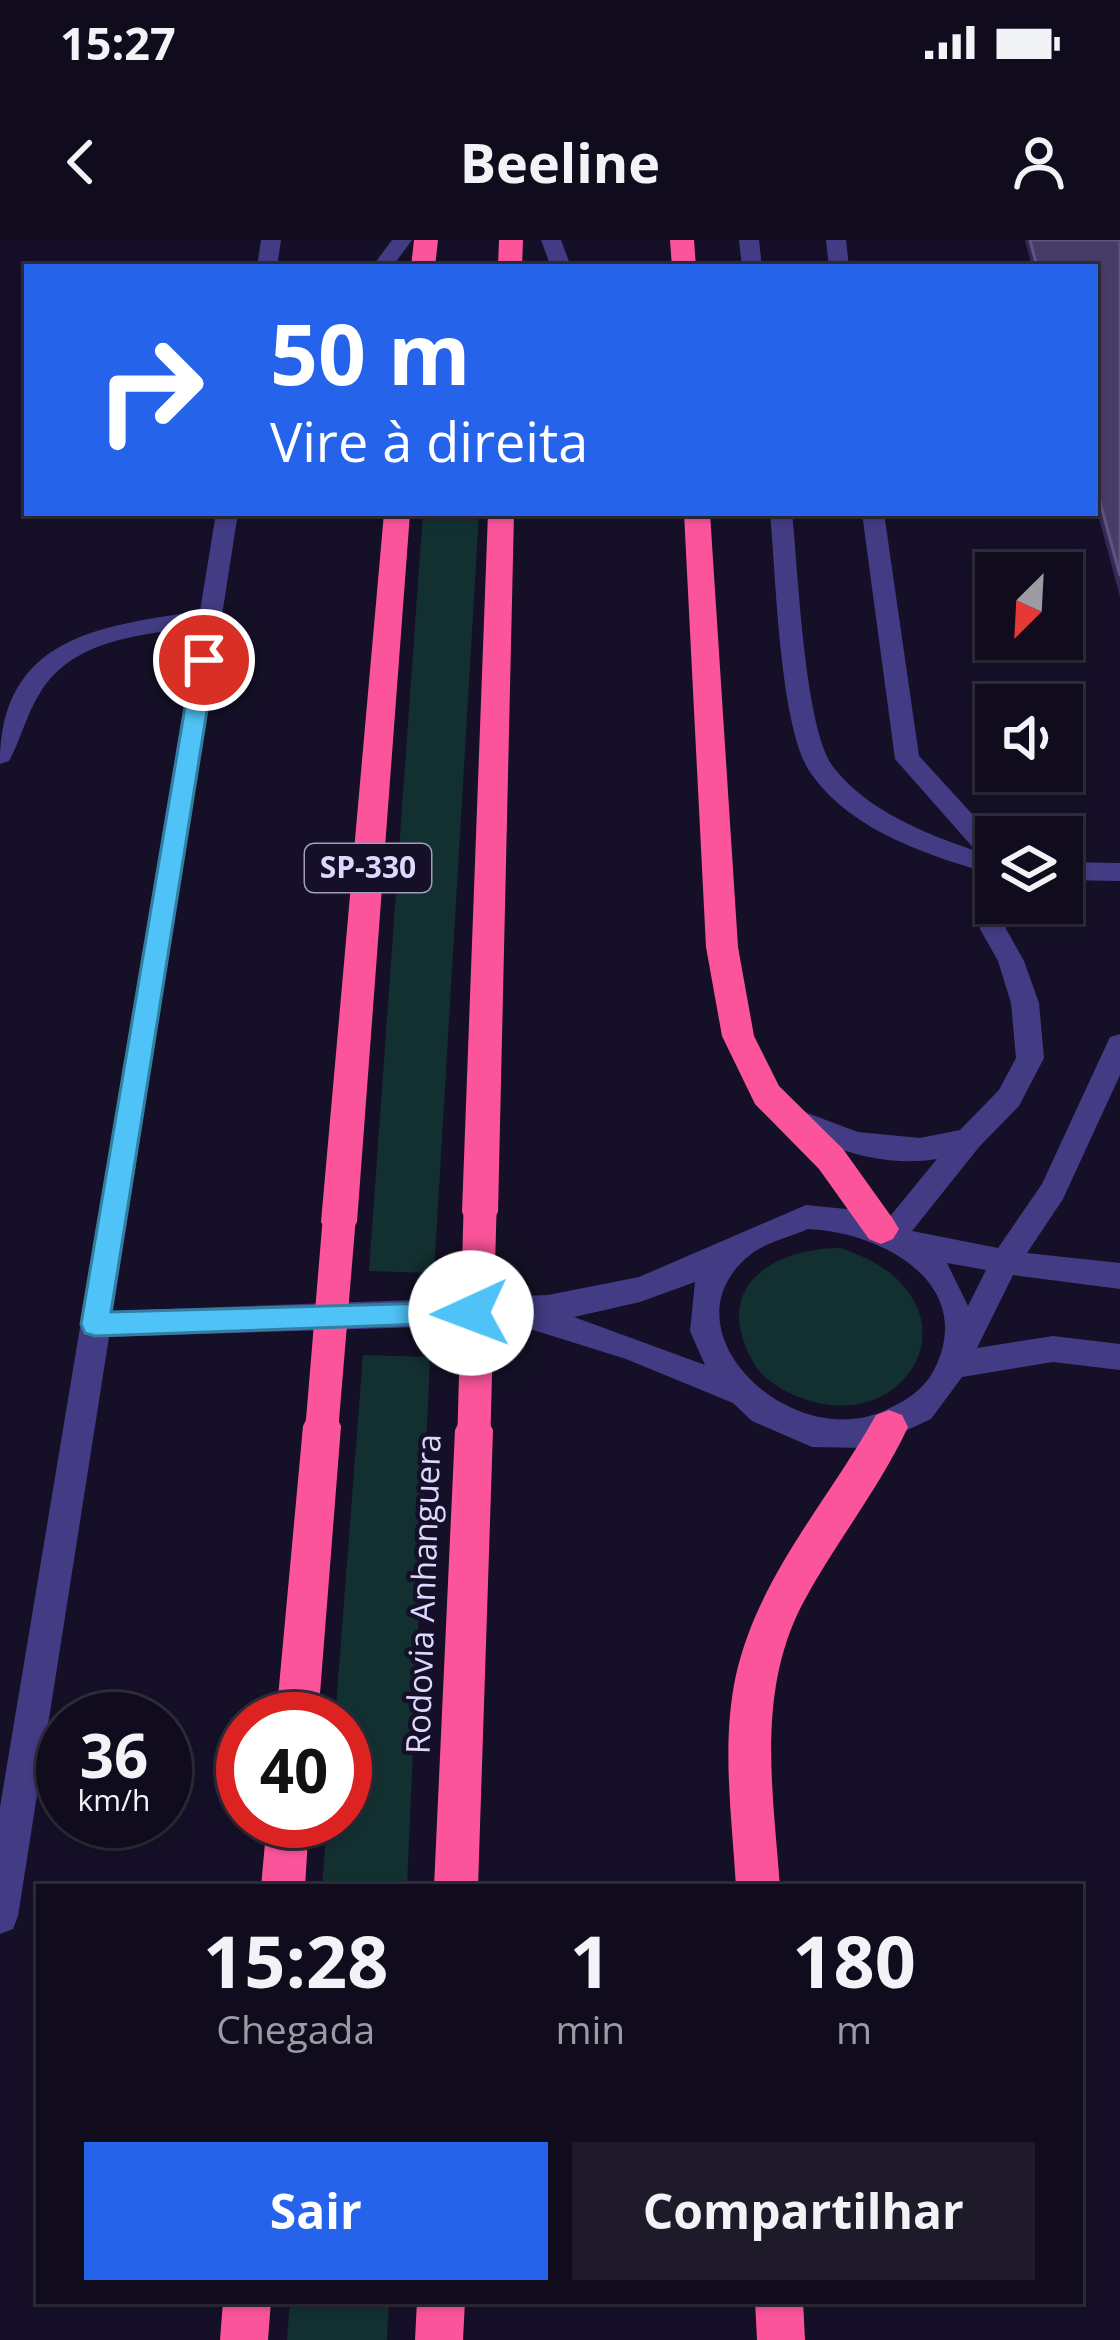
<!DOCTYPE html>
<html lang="pt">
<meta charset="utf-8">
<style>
:root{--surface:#100c1d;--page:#1e1a2a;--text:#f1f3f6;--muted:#9c9ba4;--line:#302c3b;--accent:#2563eb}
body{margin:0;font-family:"Open Sans",sans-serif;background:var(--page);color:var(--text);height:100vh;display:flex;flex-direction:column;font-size:45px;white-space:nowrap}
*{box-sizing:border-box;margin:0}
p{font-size:39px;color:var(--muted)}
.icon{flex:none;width:66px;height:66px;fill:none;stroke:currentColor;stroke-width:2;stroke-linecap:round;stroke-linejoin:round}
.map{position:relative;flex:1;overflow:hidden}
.side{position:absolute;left:36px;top:1644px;width:1047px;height:420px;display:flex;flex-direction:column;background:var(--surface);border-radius:0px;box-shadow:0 3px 9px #0004,0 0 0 3px var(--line)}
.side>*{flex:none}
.top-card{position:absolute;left:24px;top:24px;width:1074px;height:252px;border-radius:0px;box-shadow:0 3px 9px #0004,0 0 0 3px var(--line);background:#2563eb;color:#fff;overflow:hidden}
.needle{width:78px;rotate:204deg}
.tools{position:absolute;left:975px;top:312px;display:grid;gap:24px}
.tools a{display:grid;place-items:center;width:108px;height:108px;border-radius:0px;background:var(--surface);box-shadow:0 3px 9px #0004,0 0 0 3px var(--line);font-size:60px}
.speed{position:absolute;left:36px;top:1452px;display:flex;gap:24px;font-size:60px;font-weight:700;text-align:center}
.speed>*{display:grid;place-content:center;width:156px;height:156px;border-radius:50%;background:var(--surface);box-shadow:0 3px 9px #0004,0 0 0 3px var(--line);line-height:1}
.speed small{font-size:30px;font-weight:400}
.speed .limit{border:18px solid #d22;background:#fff;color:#111}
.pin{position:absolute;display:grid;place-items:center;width:102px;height:102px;color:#fff;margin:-51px;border:6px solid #fff;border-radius:50%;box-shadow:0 3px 12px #0007}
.me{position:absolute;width:132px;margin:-66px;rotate:268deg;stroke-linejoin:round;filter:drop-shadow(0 0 9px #0008)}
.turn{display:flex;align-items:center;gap:42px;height:252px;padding:0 48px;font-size:54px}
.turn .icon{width:156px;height:156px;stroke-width:2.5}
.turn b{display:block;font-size:84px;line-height:102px}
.eta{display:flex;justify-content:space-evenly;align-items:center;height:204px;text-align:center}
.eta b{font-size:72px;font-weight:700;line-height:84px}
.action{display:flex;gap:24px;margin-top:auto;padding:24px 48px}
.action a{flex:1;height:138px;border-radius:0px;background:var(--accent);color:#fff;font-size:48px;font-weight:700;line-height:138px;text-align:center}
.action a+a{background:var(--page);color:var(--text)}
.status{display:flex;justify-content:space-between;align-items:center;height:84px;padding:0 60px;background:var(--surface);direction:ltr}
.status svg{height:33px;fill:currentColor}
header{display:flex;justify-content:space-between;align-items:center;height:156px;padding:0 48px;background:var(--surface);font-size:54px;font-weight:700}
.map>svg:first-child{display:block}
</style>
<div class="status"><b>15:27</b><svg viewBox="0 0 49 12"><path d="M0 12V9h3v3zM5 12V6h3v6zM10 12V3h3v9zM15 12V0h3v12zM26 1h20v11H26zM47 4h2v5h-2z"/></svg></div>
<header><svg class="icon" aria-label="back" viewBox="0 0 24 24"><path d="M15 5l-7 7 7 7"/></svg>Beeline<svg class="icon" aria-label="person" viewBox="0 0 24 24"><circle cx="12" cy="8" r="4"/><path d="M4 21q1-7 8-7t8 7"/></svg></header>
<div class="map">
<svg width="1120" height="2100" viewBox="0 0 1120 2100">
<rect width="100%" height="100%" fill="#151027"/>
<path fill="#133031" d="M423,273H479L434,1033L369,1031Z
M840,1008C987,1055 914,1198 804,1159C784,1152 763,1140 753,1122C711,1047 771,1009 840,1008Z
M363,1115L430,1117L407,1647H322L327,1581H345V1479H335Z
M290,2061H389L387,2100H287Z"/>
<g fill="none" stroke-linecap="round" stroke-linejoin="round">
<path fill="#433c85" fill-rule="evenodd" d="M261,0H281L277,27H257Z
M392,0H412L392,27H372Z
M541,0H561L571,27H551Z
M739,0H759L762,27H742Z
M826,0H846L849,27H829Z
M216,273H238L113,1071L548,1055L639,1037L806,965L856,970L887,980L937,919C880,928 832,908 781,886L777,878L781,870L791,867L858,892L920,898L960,890L999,850L1016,818L1011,763L998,721L980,689L983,644L995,635C930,616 853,592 812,535C779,491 776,332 770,273H792C798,326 804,491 834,528C868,571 926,594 976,611L895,519L862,273H884L919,516L996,600V663H1008L1006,689L1024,721L1039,763L1044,818L1019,866L979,907L912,991L998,1008L1042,944L1110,797L1120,794V835L1063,959L1027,1013L1120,1023V1049L1013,1035L977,1108L1053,1096L1120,1104V1130L1053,1122L962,1137L931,1179L877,1204L866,1208L812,1207L752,1181L733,1163L626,1119L514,1084L109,1097L18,1676L13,1689L0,1694V1567L197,387C140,395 73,399 40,453C26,475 21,499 9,521L0,524C0,397 99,386 200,371ZM808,989C881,992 978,1043 934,1130C923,1151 905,1161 886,1170C790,1215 659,1088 750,1015C764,1003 790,997 808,989ZM947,1023L986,1030L968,1066ZM695,1042L690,1091L705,1125L574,1077L640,1062Z
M1062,622L1120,623V641L1062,640Z"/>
<path fill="#fc549b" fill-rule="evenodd" d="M414,0H438L435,27H411Z
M499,0H523L522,27H498Z
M670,0H694L696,27H672Z
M384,273H410L357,982L351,992L339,997L327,992L321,982Z
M488,273H514L498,972L492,982L480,986L468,982L462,972Z
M684,273H710L738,707L754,796L779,846L843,909L893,979L899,989L893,999L881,1004L869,999L819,929L755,864L722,796L706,707Z
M322,1169L335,1174L341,1186L318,1479H276L303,1186L309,1174Z
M889,1170L902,1175L908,1187C879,1249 835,1303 803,1363C756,1452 773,1551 780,1647H736C732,1577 721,1504 736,1435C758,1337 828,1261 876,1175Z
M474,1173L487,1178L493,1190L478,1647H434L455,1190L461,1178Z
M267,1581H309L305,1647H261Z
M223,2061H271L268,2100H220Z
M417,2061H465L463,2100H415Z
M755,2061H803L805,2100H757Z"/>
<path stroke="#fc549b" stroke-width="33" d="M322,1186L339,982
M474,1190L480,972"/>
</g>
<path fill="#352955" d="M1025,0H1120V357L1095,263V27H974V23H1031Z"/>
<path fill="#473c67" stroke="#5f547f" stroke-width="3" d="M1030,0H1120V336L1095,243V27H975L974,23H1036Z"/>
<path fill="#4fc3f7" stroke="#337fa1" stroke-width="3" d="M204,413L215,420L111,1072L471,1062L480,1065L484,1073L480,1082L95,1096L85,1093L81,1084L193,420Z"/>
<g text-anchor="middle" stroke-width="9" stroke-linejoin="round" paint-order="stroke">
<rect fill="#151027" stroke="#a29bbe" stroke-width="3" x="305" y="604" width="126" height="48" rx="9"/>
<g font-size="30" font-weight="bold" fill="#ded7fe">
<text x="368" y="638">SP-330</text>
</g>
<g font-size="33" fill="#ded7fe" stroke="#151027">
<text transform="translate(423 1354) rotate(-88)" y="12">Rodovia Anhanguera</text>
</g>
</g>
</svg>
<div class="tools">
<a><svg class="needle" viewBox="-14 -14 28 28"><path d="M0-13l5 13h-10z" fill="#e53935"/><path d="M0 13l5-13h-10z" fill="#9c9ba4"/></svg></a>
<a><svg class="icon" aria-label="sound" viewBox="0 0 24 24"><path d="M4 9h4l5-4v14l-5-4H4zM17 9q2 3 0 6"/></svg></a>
<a><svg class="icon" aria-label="layers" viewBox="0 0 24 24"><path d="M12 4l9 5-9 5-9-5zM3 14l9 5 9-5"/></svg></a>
</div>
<div class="speed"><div>36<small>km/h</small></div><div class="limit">40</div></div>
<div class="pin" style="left:204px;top:420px;background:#d93025"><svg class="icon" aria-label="arrive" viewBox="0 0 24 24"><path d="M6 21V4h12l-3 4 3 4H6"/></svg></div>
<svg class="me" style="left:471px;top:1073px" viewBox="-20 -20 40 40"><circle r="19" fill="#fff"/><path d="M0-13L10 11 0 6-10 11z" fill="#4fc3f7"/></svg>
<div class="top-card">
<div class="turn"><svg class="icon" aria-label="right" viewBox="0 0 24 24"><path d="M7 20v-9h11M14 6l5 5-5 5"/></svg><div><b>50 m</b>Vire à direita</div></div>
</div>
<section class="side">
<div class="eta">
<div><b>15:28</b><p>Chegada</p></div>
<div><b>1</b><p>min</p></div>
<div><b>180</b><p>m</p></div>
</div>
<div class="action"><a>Sair</a><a>Compartilhar</a></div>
</section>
</div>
